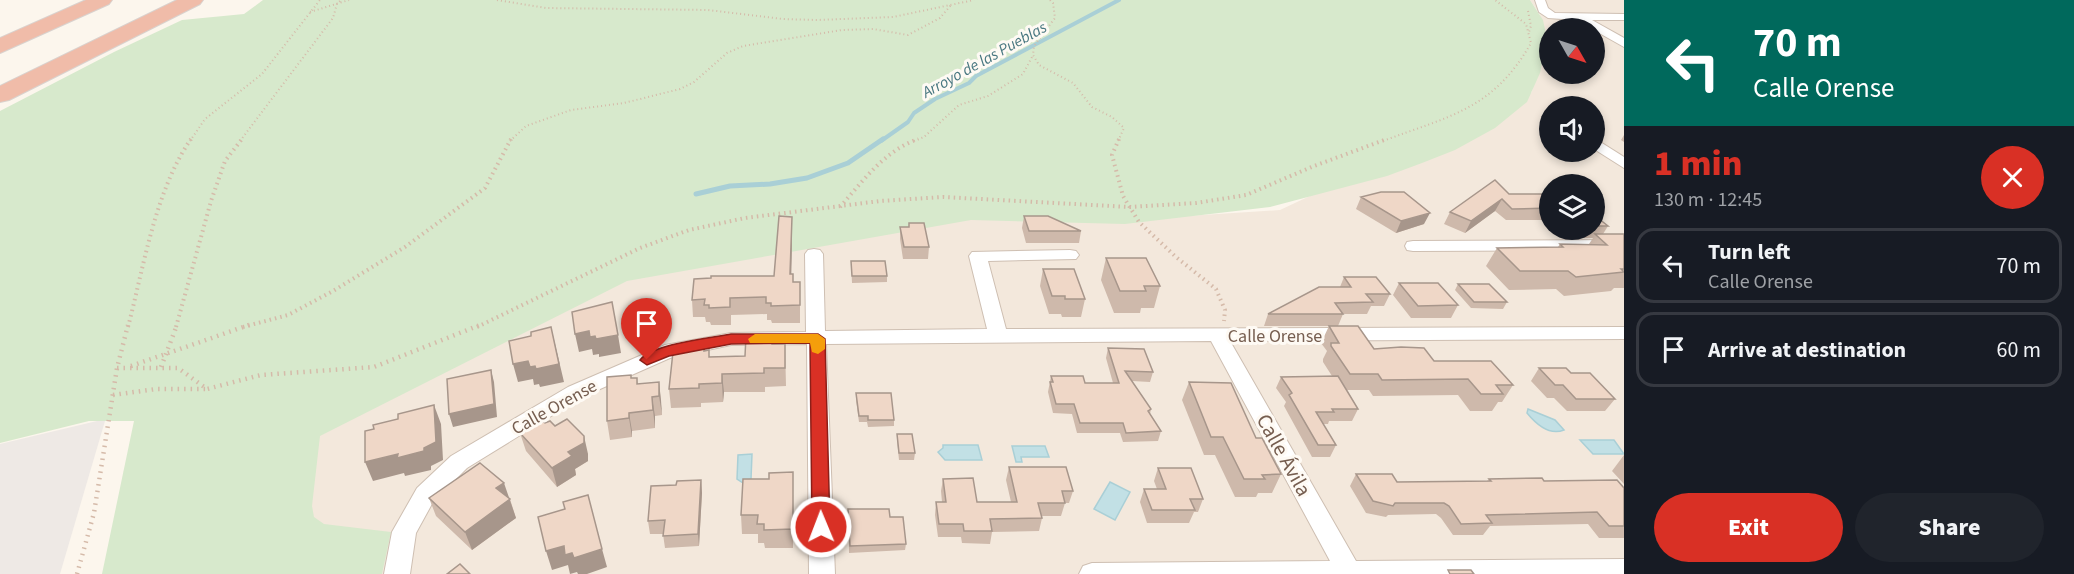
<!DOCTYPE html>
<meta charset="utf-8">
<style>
:root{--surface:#171b24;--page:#20242c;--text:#f1f3f6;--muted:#9ea1a6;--line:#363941;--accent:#d93025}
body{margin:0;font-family:"Source Sans 3",sans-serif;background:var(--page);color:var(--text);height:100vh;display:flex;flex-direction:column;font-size:22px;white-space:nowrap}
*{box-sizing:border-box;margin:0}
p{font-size:20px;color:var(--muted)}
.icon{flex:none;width:33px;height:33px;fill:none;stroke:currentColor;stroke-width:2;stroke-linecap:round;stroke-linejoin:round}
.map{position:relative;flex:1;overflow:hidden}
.drawer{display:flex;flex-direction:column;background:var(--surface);width:450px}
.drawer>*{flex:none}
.hud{background:#00695c;color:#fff;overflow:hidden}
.needle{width:39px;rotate:129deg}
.controls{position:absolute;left:1539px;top:18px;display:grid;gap:12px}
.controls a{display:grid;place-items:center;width:66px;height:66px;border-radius:50%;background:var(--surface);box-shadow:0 3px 9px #0003;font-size:30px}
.pin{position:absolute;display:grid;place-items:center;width:51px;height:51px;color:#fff;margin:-62px -26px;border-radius:50% 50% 50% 0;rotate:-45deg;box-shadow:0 0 6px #0007}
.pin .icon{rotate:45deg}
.me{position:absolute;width:66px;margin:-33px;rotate:359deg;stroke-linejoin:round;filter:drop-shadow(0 0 4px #0008)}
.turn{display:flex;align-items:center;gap:21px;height:126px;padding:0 30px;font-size:27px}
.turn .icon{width:78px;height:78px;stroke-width:2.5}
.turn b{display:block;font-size:42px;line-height:51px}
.round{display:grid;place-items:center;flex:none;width:63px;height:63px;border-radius:32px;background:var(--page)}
.summary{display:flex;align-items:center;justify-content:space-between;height:102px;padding:0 30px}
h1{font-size:36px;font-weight:800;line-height:45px;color:var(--accent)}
.primary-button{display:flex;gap:12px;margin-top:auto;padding:12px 30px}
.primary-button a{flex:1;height:69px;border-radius:36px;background:var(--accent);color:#fff;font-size:24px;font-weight:800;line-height:69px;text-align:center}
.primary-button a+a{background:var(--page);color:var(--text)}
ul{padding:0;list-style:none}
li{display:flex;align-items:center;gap:18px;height:75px;margin:0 12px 9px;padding:0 18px;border:3px solid var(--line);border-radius:18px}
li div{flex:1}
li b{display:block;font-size:22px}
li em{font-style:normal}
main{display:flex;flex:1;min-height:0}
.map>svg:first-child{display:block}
</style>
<main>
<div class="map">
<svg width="1624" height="574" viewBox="0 0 1624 574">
<rect width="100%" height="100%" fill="#fcf6ed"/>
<path fill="#f3e8dc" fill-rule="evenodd" d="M1530,0H1624V574H106L124,470L627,275L880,215L1140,219L1280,210L1532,92L1540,15ZM1550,28H1594V74H1550ZM1550,106H1594V152H1550ZM1550,184H1594V230H1550Z"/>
<path fill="#eee9e5" d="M97,421H105L60,574H0V444Z"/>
<path fill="#d7e9cc" d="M263,0H1530L1543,20L1547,39L1540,73L1527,102L1495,128L1455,150L1422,163L1387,176L1270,207L1125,224L971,220L627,281L320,436L312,506L314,517L324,524L391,532L382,574H102L134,421H89L0,443V111L114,52L182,20L244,14Z"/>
<path fill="#c2e0e5" stroke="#a9cfd6" stroke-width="1.5" d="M1528,409L1555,420L1564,430C1549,436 1536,424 1527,413Z
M1580,440H1614L1624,454H1593Z
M943,445H978L982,460H945L938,452L943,448Z
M1012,446H1045L1049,457H1021L1022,462H1016Z
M752,454L751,479L743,483L737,479L738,455Z
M1110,482L1130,492L1115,520L1094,509Z"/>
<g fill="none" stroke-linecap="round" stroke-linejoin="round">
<path stroke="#a9cfd6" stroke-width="4" d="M881,141L908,122L914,113L935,99L969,83L976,76L1119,0"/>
<path stroke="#a9cfd6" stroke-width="5" d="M696,194L730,186L770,184L807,178L848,163L883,139"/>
<defs>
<path id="minor" d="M1535,0H1545L1548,8L1555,13L1624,14V20H1592L1624,38V47L1576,20L1548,18L1539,12Z
M1594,138L1624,157V168L1594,149Z
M1624,240V250L1413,251L1407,250L1405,246L1407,242L1413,241Z
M814,249L820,250L823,254L825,331L987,329L969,256L972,252L1070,250L1076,251L1079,255L1076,259L988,261L1006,329L1624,327V339L1230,341L1356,561L1624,559V574H1079L1083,566L1092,563L1330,561L1211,341L826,344L835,574H809L807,344L731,345L670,358L582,397L467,468L433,502L416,533L410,574H384L392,532L417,488L451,456L568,387L665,345L731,333L806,332L805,254L808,250Z"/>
<path id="motorway" d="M86,0H112L109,4L0,53V38Z
M177,0H203L200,4L9,100L0,102V86Z"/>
</defs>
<use href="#minor" stroke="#cebfb2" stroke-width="2"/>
<use href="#motorway" stroke="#d9d2ce" stroke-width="2"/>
<path stroke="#d5baa9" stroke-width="2" stroke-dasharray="1 3" stroke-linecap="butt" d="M497,0L546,8L708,10L783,19L817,20L893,17L974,0
M1050,0L1053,3L1055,18L1034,46L1033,55L1039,65L1073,83L1092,107L1112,117L1124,128L1118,141
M1528,11L1531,26L1529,32
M310,12L349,0
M190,141L205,119L262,74L320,0
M240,141L333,18L337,4L341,0
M510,141L526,126L571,110L624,103L680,89L694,82L727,53L743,46L842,30L873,29L908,35L940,18L951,5
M914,141L924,137L959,105L988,96L1023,74L1033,55
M1383,141C1449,116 1493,110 1531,43L1526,24L1495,0"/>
<path stroke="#d5baa9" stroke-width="4" stroke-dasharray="1.5 4" stroke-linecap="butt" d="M1119,139L1112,155L1123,196L1139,222L1176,257L1216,289L1225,310L1224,321
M840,207C863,181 884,151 918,139
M128,327C144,266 155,191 191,139
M176,327L211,201L225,161L242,139
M243,327L288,315L333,291L405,247L485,188L511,139
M477,327L640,248L689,230L745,218L880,201L943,197L1130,207L1196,203L1246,195L1314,166L1387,139"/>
<path stroke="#d5baa9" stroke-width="4.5" stroke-dasharray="1.5 5" stroke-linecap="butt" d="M131,366L249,325
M161,367L177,325
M117,368H178L207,389L261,375L374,367L480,325
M113,395L156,389H206
M77,574L94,513L117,368L128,325"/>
<use href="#minor" fill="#fff" fill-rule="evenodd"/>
<use href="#motorway" fill="#f0bca9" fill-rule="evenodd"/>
</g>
<path fill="#ceb9ab" d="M1624,135V142L1621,140Z
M1509,194H1550V225L1543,220H1506L1495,211L1465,233L1444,224L1450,212Z
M1361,197L1424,224L1396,233L1356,209Z
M1594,215L1608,226L1603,234H1624V288H1614L1611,291L1564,296L1556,289L1509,290L1486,266L1497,248L1558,247L1560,244H1589L1593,238H1567L1556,230H1594Z
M1024,216L1081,231L1079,243H1026L1022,228Z
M909,223L929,247L928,259H903L900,239V227H909Z
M792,233L791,274L793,282H800V323H772L771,320H767V314L731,315V325H711L710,322H706L705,317H693L692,300L774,276Z
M1106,258L1160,286L1154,308H1141L1140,313H1114L1101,280Z
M851,261L887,276V282L852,283Z
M1043,269L1085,299L1081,317H1062L1061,314H1049L1040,286Z
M1344,277L1390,294L1384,306H1371L1367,314H1343L1338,326H1264L1268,314L1340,287Z
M1399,283L1458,305L1451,318H1411L1393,295Z
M1458,284L1507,302L1503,309L1471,308L1455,290Z
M1329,326L1374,349L1434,361L1513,385L1502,402H1498L1492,411H1470L1458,395L1373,396L1369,390H1347L1358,409L1352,421H1329L1328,424H1323L1336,445L1330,457H1312L1284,406L1286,402L1276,388L1281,377L1332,376L1323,362V359L1327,351L1321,343Z
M768,338L773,344H785L786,386L765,387V392H724L723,402L701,403V407L671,408L669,389L705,351L710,357L745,356Z
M1108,348L1153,372L1150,382L1132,381L1151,409L1150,414L1161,431L1158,441L1123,442L1120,433H1077L1072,414L1053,413L1048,392L1051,376L1085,383H1113L1106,358Z
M1539,368L1571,373L1615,399L1605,411H1567L1554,398H1547L1531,381Z
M632,378H637L638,384L659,382L662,415L655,416V428L632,431V437L610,440L607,421Z
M1189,382L1256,438L1281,474L1272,493H1258L1256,497H1235L1215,455H1204L1182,400Z
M856,393L894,420V426L868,427L867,422H859L856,400Z
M545,423L555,426L588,454V461L575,469L576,475L557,487L526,451L520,433Z
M897,434L915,453L914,460H899L897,440Z
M1624,455V484L1612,471Z
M1009,467L1073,491L1069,503H1065L1061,516H1041L1042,518L1039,531L992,532L990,544L962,543L961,537H938L935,515L936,502H942L941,491L943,479L977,502H1011L1006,480Z
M1158,468L1203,499L1198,512H1194L1189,523H1147L1140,502L1144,489H1157L1154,481Z
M793,472V548H765L764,543H758V534H742L741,515L769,479Z
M1356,474L1397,482L1487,481L1489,479L1544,481L1624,488V538H1599L1588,524L1490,526L1483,535H1453L1441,518L1436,514L1388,515L1386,517L1366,513L1350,486Z
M701,480L702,493L699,546L665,548L663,534H650L648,521Z
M429,498H509L510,499L516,518L472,550L436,516Z
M848,509L890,517L906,544L905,550L849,553Z"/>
<path fill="#a7968b" d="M1502,199L1495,211L1465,233L1471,221Z
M1430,213L1424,224L1396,233L1401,221Z
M792,217V233L791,291L790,274Z
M551,327L564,382L540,387L539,384L534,385L533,379L518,382L513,364Z
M589,331L595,336L618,335L621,353L599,357V354L593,355L592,349L579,352L575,334Z
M491,370L494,382L497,417L453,427L449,414Z
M722,374L724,392L723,402L722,383Z
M659,382L661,400L662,415L659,396Z
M652,397L655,416V428L653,410Z
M434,405L441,424L443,460L431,466V470L405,476L404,473L373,481L365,462L424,448Z
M629,413L632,431V437L629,418Z
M584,436L588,454V461L575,469L576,475L557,487L552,468Z
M701,480L702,493L699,546L698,534Z
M504,483L516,518L472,550L465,532L496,488Z
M564,546L602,549L607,567L587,574H578L577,572L570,574L568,565L552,570L546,551Z"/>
<path fill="#efd7c7" stroke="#a7968b" stroke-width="1.5" d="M1495,180L1509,194H1550V208L1512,209L1502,199L1471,221L1450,212Z
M1381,192H1404L1430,213L1401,221L1361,197Z
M1594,215L1608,226H1594Z
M779,216L792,217L790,274H793V282H800V305L771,306V303H766V297L730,298V307L709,308V305H704L705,299L692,300L694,279L711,278V276H774Z
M1024,216H1048L1081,231H1029Z
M909,223H924L929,247H904L900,227H909Z
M1595,234H1624V269H1621L1624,272L1576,277L1568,271H1520L1497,248L1563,247L1560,244L1607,245Z
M1106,258H1146L1160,286H1144L1146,291H1120Z
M851,261H885L887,276H852Z
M1043,269H1074L1085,299H1065V296H1052Z
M1344,277H1376L1390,294H1366L1373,302L1335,303L1343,314H1268L1319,287H1351Z
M1399,283H1438L1458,305L1418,306Z
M1458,284H1489L1507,302H1474Z
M612,302L618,335L596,339L595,336L590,337L589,331L575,334L572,312Z
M1329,326H1358L1374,349L1401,347L1424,348L1434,361H1491L1513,385H1496L1503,394H1481L1468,379L1382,380L1378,374H1350L1331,346V343H1339Z
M551,327L559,364L536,369L535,366L530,367L528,361L513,364L509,341L531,336V332Z
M768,335V338H772V344H785V368H764V373L722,374V383L699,384V388L669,389L673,352L681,351V348L704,347V351L709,350V357L745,356L746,336Z
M1108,348L1144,349L1153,372L1125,371L1151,409L1148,411L1161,431L1126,433L1123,423H1080L1074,404H1056L1050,382H1053L1051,376H1083L1085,383H1119Z
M1539,368H1566L1571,373H1590L1615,399H1576L1563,385H1555Z
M491,370L494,404L449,414L447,379Z
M631,375V378H637V384L659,382V396L652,397L653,410L629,413V418L607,421V377Z
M1338,376L1358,409H1332L1334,412H1316L1336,445H1318L1289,395L1292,393L1281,377Z
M1189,382L1231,383L1256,438H1262L1281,474L1262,475L1265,479H1244L1223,437H1211Z
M856,393H891L894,420H868V416H859Z
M434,405L436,442L424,448V451L397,458L398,454L365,462V431L374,429L373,425L398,419V414Z
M567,419L584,436V443L568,452L572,456L552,468L520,433L542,421L545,423L550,421L555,426Z
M897,434H912L915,453H899Z
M480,463L504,483L496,488L510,499L465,532L429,498Z
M1009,467H1066L1073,491H1062L1065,503H1038L1042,518L990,519L992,531H964L963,524H939L936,502H946L943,479L973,478L977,502H1017Z
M1158,468H1191L1203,499H1190L1195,510H1152L1144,489H1166Z
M793,472V529L764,530V524H757L758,515H741L743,479H769V473Z
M1356,474H1392L1397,482L1491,481L1489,479L1542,478L1544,481L1617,480L1624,488V526H1609L1597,512L1486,515L1492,523L1461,524L1449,506L1444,503H1395L1393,506L1373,501Z
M701,480L698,534L663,536L665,520L648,521L651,486L676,485L677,481Z
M588,495L602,549L574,558L572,553L565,555L564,546L546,551L538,517L565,509L563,502Z
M848,509H889L890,517H903L906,544L850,546Z
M460,564L470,574H447Z
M1448,570H1471L1474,574H1450Z"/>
<path fill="#d93025" stroke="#8d1f18" stroke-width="1.5" d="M731,334H818L825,339L830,527L827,532L821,534L814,532L812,527L810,343L731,344L669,356L647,365L640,360C652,344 710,338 731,334Z"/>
<path fill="#f59e0b" d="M755,334H818L825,339V349L818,354L812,352L810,343H750L748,339Z"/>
<g text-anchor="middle" stroke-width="6" stroke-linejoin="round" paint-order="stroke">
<g font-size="16" font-style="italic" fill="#487780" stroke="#fefaf4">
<text transform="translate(984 59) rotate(-29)" y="6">Arroyo de las Pueblas</text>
</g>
<g font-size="18" fill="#765e50" stroke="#fefaf4">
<text x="1275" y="342">Calle Orense</text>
<text transform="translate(554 407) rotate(-29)" y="6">Calle Orense</text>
</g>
<g font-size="21" fill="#765e50" stroke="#fefaf4">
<text transform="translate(1284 455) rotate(61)" y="7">Calle Ávila</text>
</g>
</g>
</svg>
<div class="controls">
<a><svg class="needle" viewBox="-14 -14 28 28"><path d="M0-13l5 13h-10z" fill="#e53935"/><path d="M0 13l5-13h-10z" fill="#9ea1a6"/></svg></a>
<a><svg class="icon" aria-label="sound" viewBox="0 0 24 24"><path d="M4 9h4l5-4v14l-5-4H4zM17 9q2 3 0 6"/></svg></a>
<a><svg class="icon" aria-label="layers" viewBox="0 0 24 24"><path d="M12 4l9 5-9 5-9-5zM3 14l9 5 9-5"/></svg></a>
</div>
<div class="pin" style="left:647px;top:360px;background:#d93025"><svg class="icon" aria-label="arrive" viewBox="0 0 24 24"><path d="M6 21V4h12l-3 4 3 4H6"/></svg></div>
<svg class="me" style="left:821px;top:527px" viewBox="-20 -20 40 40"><circle r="17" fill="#d93025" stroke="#fff" stroke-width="3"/><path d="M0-11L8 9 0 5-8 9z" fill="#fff"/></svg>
</div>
<section class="drawer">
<div class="hud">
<div class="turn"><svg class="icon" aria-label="left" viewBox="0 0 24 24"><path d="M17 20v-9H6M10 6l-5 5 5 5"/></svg><div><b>70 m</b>Calle Orense</div></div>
</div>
<div class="summary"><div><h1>1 min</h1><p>130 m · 12:45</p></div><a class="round" style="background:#d93025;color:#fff"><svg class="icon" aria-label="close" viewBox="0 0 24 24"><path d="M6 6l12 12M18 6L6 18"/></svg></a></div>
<ul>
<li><svg class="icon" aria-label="left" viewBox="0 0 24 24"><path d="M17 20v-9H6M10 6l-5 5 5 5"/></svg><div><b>Turn left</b><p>Calle Orense</p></div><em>70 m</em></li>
<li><svg class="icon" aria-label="arrive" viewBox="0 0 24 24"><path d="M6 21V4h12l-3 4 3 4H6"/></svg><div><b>Arrive at destination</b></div><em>60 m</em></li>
</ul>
<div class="primary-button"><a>Exit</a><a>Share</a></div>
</section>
</main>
